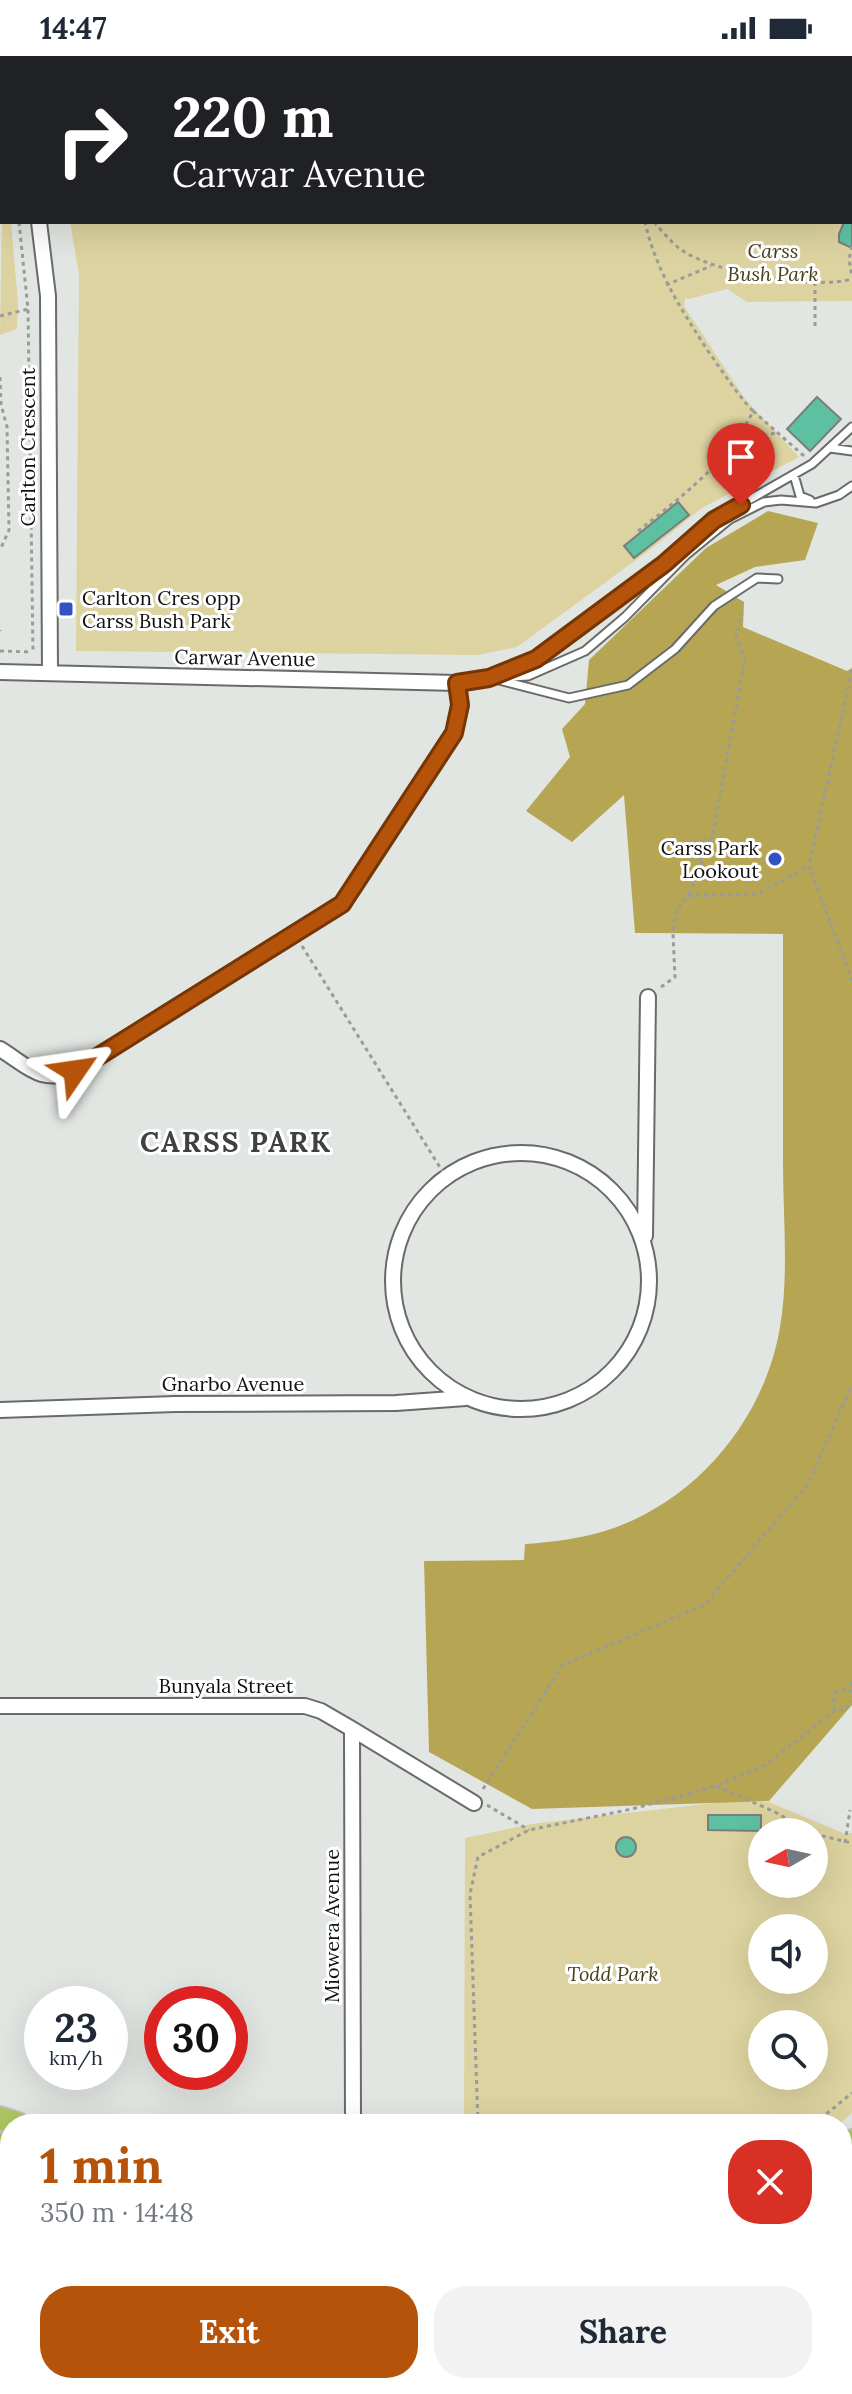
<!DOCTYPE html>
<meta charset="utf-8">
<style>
:root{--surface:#fff;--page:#f2f2f3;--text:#1f2937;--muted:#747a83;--accent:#b45309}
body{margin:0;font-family:Lora,serif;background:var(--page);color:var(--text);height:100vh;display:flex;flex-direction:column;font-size:30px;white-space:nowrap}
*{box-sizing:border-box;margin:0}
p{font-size:26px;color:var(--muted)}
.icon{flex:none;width:44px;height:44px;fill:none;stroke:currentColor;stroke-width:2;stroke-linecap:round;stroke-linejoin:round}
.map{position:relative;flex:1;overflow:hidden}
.drawer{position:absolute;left:0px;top:2058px;width:852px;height:280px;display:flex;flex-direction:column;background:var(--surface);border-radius:32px 32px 0 0;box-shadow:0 8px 32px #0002}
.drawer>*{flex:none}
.hud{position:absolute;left:0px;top:0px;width:852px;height:168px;box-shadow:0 8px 32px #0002;background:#202124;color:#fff;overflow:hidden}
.needle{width:52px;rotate:261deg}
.controls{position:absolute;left:748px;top:1762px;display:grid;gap:16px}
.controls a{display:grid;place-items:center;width:80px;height:80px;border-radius:50%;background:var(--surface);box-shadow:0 8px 32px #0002;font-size:40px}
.speed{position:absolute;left:24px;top:1930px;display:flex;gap:16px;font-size:40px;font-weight:700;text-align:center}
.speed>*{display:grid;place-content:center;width:104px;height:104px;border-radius:50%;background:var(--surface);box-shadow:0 8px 32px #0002;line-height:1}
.speed small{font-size:20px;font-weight:400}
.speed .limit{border:12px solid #d22;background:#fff;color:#111}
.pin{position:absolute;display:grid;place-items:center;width:68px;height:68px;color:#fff;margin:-82px -34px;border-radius:50% 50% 50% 0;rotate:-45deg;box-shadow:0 0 8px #0007}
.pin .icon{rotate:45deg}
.me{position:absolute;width:88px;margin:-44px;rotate:58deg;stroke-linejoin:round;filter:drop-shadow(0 0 6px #0008)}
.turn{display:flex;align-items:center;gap:28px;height:168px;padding:0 40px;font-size:36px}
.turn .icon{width:104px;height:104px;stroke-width:2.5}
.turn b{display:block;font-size:56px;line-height:68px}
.round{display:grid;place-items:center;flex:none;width:84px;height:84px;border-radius:32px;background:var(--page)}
.summary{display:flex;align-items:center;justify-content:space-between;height:136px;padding:0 40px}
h1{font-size:48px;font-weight:700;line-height:60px;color:var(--accent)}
.action{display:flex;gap:16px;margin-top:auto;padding:16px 40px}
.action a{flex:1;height:92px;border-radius:32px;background:var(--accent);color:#fff;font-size:32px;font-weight:700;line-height:92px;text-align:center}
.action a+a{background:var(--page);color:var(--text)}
.status{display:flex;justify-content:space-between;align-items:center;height:56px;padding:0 40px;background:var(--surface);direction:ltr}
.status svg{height:22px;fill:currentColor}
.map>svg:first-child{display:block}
</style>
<div class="status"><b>14:47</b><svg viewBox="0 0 49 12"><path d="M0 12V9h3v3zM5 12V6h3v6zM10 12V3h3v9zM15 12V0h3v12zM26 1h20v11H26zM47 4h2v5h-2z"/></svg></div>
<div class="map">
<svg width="852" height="2338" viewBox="0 0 852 2338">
<rect width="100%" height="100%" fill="#e2e6e2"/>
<path fill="#d3ddd3" d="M852,2175V2299L842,2307V2184Z
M122,2328H559L555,2338H115Z
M677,2328H710L719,2338H666Z"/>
<path fill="#ddd3a0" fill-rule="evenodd" d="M188,0H688L691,2H186Z
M852,33V245L747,246L727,233L689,243L685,242L684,250L745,343L799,401L702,452L651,493L517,591L477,599L76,595L79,219L70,166H850Z
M2,154V166H11L18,247L17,273L0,279Z
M723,1746H769L843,1777H852V2057L839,2068H464L465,1782L531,1768ZM762,1776H814V1828H762ZM762,1872H814V1924H762ZM762,1968H814V2020H762Z"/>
<path fill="#b6a654" d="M768,455L818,467L805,504L755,511L716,529L744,546L743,571L847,615L852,612V1649L769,1745L532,1753L429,1696L424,1505L524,1504L525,1488C555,1486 585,1482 614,1472C700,1441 765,1361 780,1271C789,1219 783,1161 783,1108C783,1031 783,954 783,878L635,877L624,739L572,786L526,755L570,701L562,673L585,648L589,604L706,492Z"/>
<path fill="#48bebd" d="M688,0H852V33L850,34V2Z"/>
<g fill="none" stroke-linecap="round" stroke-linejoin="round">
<path stroke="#48bebd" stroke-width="5" d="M160,2L163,0
M0,135L2,134"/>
</g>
<path fill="#5dc0a1" stroke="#7a7f7d" stroke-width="2" d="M852,150V192L839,186V178L844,166H850Z
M817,341L841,363L810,395L787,373Z
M678,446L689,459L634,502L624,490Z
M708,1759H761V1775L708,1774Z
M616 1791a10 10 0 1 1 20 0a10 10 0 1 1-20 0Z"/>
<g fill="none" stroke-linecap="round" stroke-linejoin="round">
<defs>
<path id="service" d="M830,392L852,395
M794,419L800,440L810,444
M489,622L536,603L664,508L714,464L812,408L852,371
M495,622L528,620L585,595L625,561L686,499L730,463L764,446L781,444L816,447L839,439L852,430
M499,624L569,642L628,629L675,593L714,550L757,522L778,523
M842,2250L852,2261
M842,2319L852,2310
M497,2328V2338
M820,2338L832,2328"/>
<path id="minor" d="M17,2V0
M0,10H2
M39,166L48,240L50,617
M0,616L457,627L489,622
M0,993C29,1011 40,1028 75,1015L342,848L454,677L460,649L457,627
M393 1225a128 128 0 1 1 256 0a128 128 0 1 1-256 0Z
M645,1180L648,941
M0,1354L175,1348L396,1347L466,1342
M0,1650H305L321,1655L352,1673L474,1747
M352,1673L353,2068
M738,2328L745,2338
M71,2338L79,2328"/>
<path id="trunk" d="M0,2062L18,2068
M0,2089L10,2092
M842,2093L852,2085
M842,2140L852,2131
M588,2338L597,2328
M631,2338L643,2328"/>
</defs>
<use href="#service" stroke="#686b68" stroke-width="11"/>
<use href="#minor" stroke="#686b68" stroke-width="18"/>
<use href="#trunk" stroke="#c1c1c1" stroke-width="26"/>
<path stroke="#999c99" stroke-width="3" stroke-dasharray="4 4" stroke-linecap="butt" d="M624,0L629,2
M181,2L183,0
M850,29L852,28
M19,166L28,253L33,596
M654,166C662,175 671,186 680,193C713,217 813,234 852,223
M852,190L849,203L852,221
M815,226V270
M666,229L711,210
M0,260L28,253
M0,321L1,348L7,371L9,474L0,494
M753,355L804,400
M732,387L775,377
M638,475C680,442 730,405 753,355C736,337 723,316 708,295C681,253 656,215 645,166
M0,574V575
M0,595L32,596
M852,614L809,810L852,925
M688,840L758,838L809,810
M302,890L446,1121
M661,931L675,921L673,877L676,855L688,840L703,804L687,800L689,787L712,783L745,603L736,581L742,558
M852,1626L849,1632L852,1637
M835,1654L833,1645L836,1636L849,1632
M716,1730L775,1756L809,1776
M483,1733L563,1609L704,1549L807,1430L852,1329
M487,1749L529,1774
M814,1778L852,1787
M845,1787L850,1754
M478,2068L470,1838L478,1801L529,1774L632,1753L716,1730L767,1708L835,1654H844L852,1645
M814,2068L852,2037"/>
<use href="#service" stroke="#fff" stroke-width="7"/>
<use href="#minor" stroke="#fff" stroke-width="14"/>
<use href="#trunk" stroke="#aec662" stroke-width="22"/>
</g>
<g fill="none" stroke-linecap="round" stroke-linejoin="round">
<defs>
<path id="route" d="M75,1015L342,848L454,677L460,649L457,627L489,622L536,603L664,508L714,464L741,449"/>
</defs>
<use href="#route" stroke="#753606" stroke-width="20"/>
<use href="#route" stroke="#b45309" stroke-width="14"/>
</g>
<g fill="#3252c3" stroke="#fff" stroke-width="3">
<rect x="58" y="545" width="16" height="16" rx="4"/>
<circle cx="775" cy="803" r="8"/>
</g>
<g text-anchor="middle" stroke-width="6" stroke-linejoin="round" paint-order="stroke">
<g font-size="20" font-style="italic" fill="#463f1b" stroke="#fff">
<text x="773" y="202">Carss<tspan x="773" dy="23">Bush Park</tspan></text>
<text x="613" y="1925">Todd Park</text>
</g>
<g font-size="20" fill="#0f100f" stroke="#fff">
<text transform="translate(28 391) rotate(-90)" y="7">Carlton Crescent</text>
<text transform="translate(245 602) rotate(1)" y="7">Carwar Avenue</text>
<text x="233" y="1335">Gnarbo Avenue</text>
<text x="226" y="1637">Bunyala Street</text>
<text transform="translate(332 1870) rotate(-90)" y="7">Miowera Avenue</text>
</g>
<g font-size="20" fill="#0f100f" stroke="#fff" text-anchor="start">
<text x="82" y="549">Carlton Cres opp<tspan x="82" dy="23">Carss Bush Park</tspan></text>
<text x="759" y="799" text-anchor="end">Carss Park<tspan x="759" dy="23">Lookout</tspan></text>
</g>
<g font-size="28" font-weight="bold" letter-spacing="2" fill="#3e413e" stroke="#fff">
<text x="236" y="1096">CARSS PARK</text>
</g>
</g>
</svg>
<div class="controls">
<a><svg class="needle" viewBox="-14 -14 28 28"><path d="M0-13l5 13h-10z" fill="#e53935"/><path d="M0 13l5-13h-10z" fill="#747a83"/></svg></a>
<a><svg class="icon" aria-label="sound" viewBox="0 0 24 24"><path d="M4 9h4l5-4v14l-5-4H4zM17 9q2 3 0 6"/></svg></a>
<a><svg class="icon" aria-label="search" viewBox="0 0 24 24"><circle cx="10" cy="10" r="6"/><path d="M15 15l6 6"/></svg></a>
</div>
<div class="speed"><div>23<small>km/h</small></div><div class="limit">30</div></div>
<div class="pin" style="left:741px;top:449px;background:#d93025"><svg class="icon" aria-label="arrive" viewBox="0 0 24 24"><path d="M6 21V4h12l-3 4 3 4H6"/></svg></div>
<svg class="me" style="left:75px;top:1015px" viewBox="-20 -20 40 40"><path d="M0-17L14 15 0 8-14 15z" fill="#b45309" stroke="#fff" stroke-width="4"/></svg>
<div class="hud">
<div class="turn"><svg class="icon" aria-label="right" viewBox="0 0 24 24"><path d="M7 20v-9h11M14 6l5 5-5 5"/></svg><div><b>220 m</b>Carwar Avenue</div></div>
</div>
<section class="drawer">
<div class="summary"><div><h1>1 min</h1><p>350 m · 14:48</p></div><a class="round" style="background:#d93025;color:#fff"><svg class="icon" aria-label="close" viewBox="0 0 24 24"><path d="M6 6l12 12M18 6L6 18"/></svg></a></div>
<div class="action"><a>Exit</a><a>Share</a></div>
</section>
</div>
